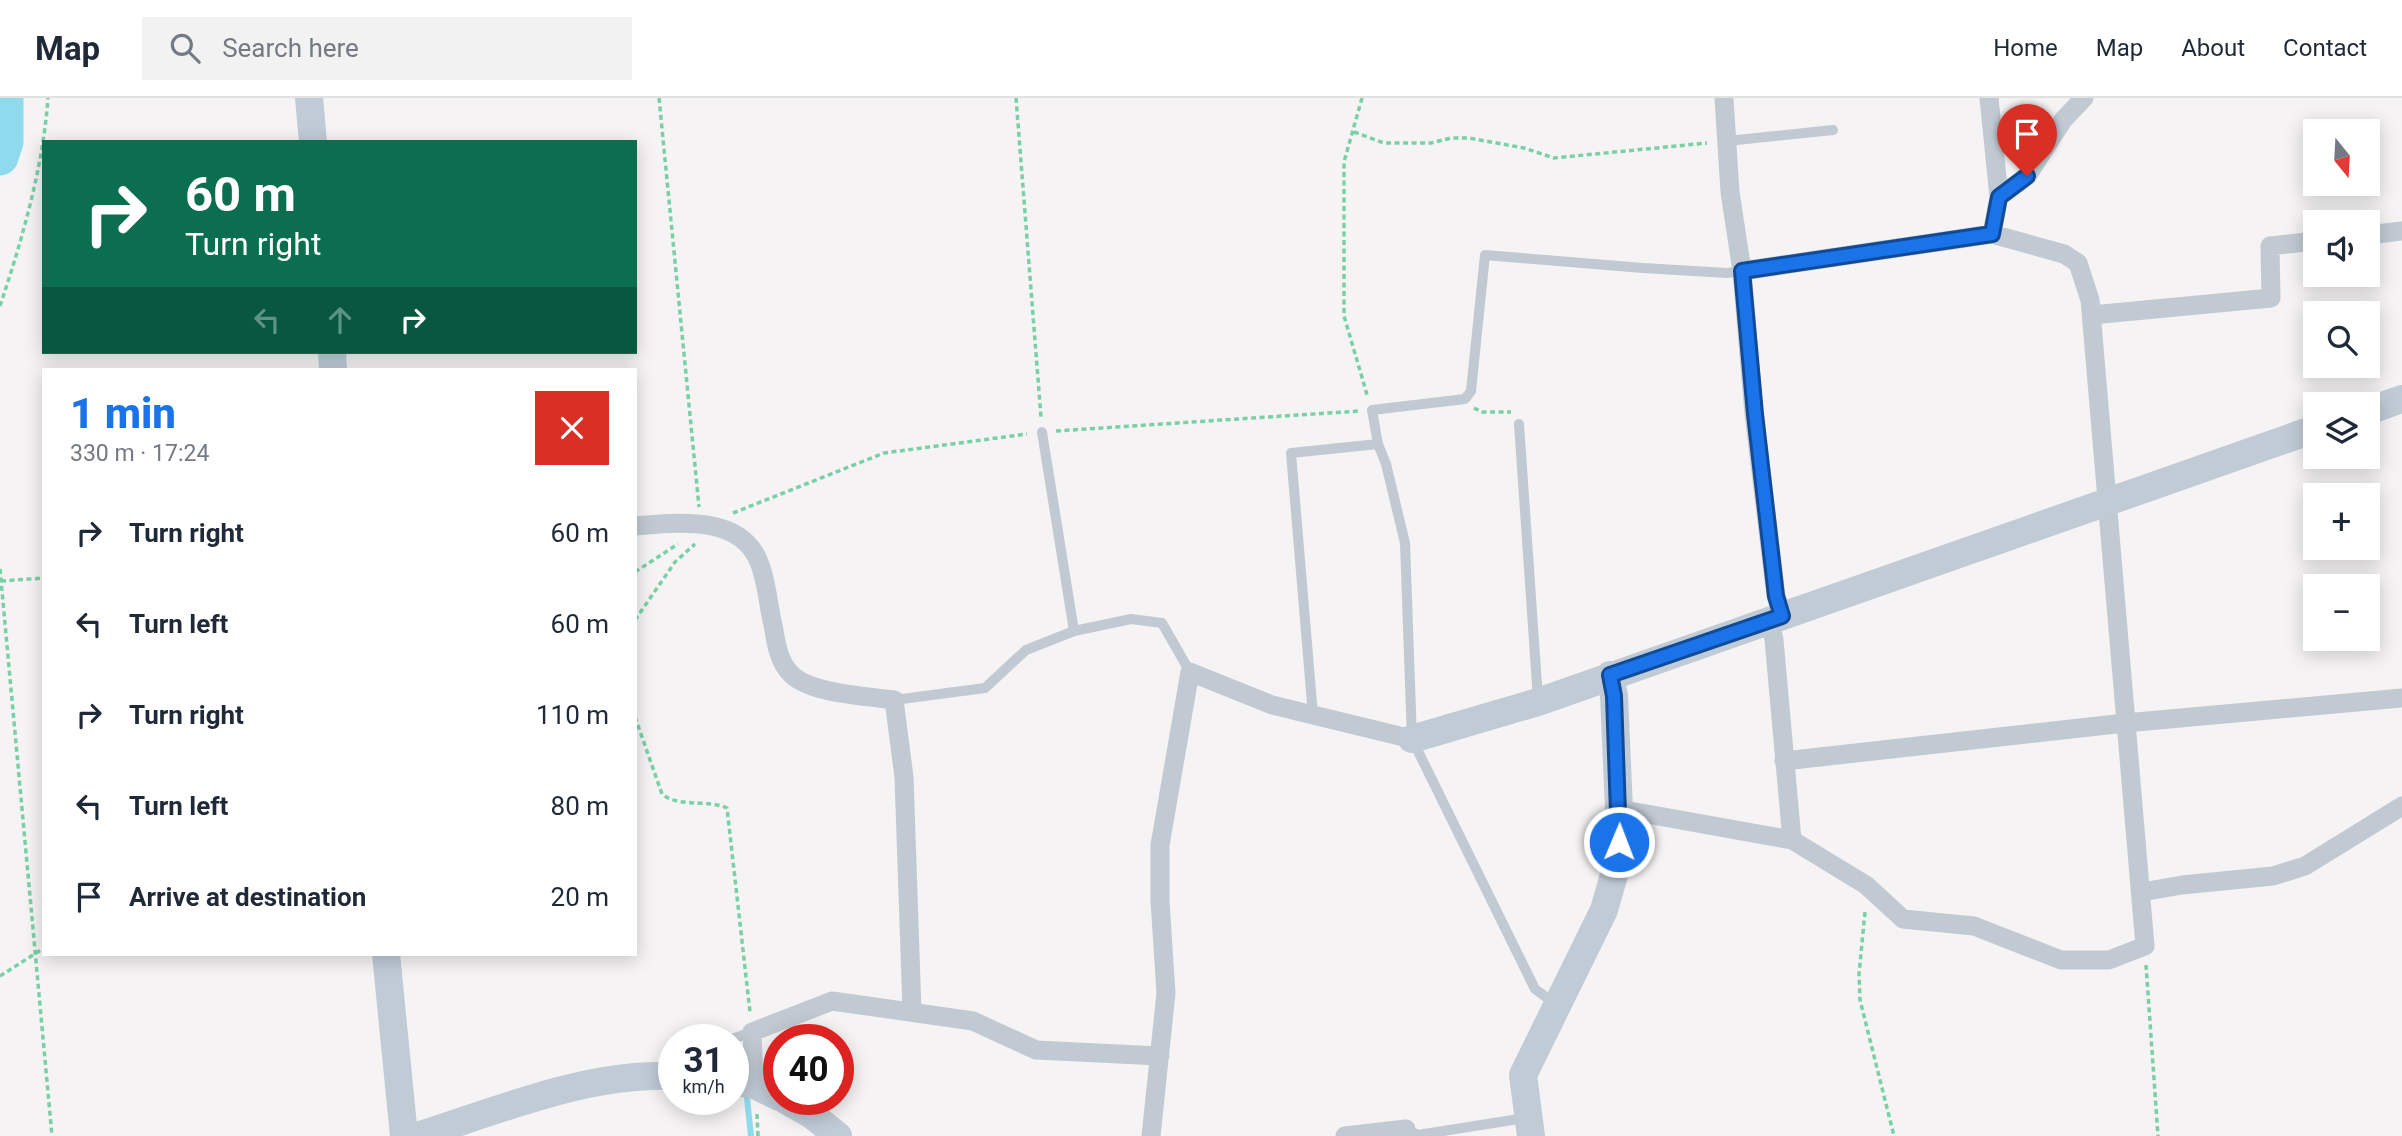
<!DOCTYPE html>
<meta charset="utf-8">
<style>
:root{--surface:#fff;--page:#f2f2f3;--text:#1f2937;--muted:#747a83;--line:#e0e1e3;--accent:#1a73e8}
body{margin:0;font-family:Roboto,sans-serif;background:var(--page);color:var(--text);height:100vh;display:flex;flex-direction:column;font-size:26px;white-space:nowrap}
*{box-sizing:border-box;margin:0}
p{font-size:23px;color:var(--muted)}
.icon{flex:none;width:38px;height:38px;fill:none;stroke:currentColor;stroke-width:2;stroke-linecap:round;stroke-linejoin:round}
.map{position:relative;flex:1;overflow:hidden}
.panel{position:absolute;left:42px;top:270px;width:595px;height:588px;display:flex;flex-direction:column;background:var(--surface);border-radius:0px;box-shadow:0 4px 18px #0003}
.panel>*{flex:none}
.banner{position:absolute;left:42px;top:42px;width:595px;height:214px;border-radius:0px;box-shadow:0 4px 18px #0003;background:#0b6e4f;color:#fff;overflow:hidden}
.needle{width:46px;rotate:162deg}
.fabs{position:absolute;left:2303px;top:21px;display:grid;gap:14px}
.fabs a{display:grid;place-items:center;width:77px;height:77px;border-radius:0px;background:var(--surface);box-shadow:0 4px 18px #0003;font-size:35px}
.speed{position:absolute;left:658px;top:926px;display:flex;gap:14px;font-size:35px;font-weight:700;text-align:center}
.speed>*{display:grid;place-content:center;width:91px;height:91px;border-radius:50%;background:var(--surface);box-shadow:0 4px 18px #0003;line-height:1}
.speed small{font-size:18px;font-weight:400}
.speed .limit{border:10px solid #d22;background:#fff;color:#111}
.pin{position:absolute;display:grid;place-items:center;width:60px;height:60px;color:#fff;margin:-72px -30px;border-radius:50% 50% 50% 0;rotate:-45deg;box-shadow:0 0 7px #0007}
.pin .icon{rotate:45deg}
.me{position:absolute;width:77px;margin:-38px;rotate:1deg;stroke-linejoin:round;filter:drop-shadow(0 0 5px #0008)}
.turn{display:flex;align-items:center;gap:24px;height:147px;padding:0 28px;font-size:32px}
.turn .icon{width:91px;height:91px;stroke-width:2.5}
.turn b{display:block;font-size:49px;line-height:60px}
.lanes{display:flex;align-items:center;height:66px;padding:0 28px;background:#0003;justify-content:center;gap:35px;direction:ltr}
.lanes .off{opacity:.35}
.round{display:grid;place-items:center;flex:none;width:74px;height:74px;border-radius:0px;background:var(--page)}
.headline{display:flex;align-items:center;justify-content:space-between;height:119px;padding:0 28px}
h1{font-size:42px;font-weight:800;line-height:52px;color:var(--accent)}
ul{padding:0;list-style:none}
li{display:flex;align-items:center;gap:21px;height:91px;padding:0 28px}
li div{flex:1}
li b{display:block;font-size:26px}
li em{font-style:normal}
header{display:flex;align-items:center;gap:42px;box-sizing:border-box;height:98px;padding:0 35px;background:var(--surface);border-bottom:2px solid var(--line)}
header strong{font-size:33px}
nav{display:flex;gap:38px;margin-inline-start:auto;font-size:24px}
.search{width:490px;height:63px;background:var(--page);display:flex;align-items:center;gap:18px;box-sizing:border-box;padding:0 24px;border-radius:0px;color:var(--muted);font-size:26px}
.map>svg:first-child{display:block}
</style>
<header>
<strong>Map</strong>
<div class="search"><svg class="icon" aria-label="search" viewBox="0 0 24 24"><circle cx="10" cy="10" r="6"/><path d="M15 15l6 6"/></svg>Search here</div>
<nav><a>Home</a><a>Map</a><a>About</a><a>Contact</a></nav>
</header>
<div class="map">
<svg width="2402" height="1038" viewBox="0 0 2402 1038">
<rect width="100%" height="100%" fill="#f5f3f3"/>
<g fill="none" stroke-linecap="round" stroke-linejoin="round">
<path stroke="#90daee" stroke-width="6" d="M747,1000L751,1038"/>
<path stroke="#90daee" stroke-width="37" d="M0,59L5,44V0"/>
<path stroke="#7ad0a6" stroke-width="3.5" stroke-dasharray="5 3.5" stroke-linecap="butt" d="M659,0L699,409
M1016,0L1041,319
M1362,0L1344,64V218L1368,300
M1354,34L1384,45H1431L1451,40H1469L1524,50L1554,60L1707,45
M0,208C22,142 43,70 48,0
M1474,310L1482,314H1511
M1056,333L1359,313
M733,415L884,355L1027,336
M0,471L52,1038
M635,474L678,446
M1,483L44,480
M635,522L675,464L695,446
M635,619L662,696C679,710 707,701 727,710L750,914
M1865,814L1859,876L1860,902L1894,1038
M2146,867L2158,1038
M0,878L44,850
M757,1016L758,1038"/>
<path stroke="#c1cad2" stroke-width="10" d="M1727,43L1833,32
M1519,326L1538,601
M1042,334L1074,533
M894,602L985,590L1026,552L1074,533L1131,521L1162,525L1190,574
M1313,617L1291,355L1378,346
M1554,905L1535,891L1412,641L1405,445L1386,366L1378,346L1372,312L1465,301L1471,293L1485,157L1643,170L1727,175L1742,173
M729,942L752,934
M1406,1031L1418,1037L1525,1020"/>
<path stroke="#c1cad2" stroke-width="19" d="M1724,0L1730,94L1742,173L1754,316L1776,498L1782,518
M1989,0L1999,99L1992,136
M1999,99L2027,78L2063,22L2084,0
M2368,137L2402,133
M2092,217L2271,200L2270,148L2315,143
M635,428C676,425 740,416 759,464C767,483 768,507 773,527C776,544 778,563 791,576C811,596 866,598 894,602L904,679L912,913
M1770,523L1774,542L1792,742
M1784,663L2125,625L2402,600
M1619,711L1792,742L1866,787L1903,821L1974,828L2061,862H2109L2145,848L2090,202L2078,165L2064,156L1992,136L1742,173
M2142,794L2182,787L2273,778L2305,768L2402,708
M754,987L752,934L832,903L973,923L1036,952L1160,958
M1151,1038L1166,895L1160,803V747L1190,574L1272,607L1412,641
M1345,1038L1406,1031"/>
<path stroke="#c1cbd6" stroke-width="28" d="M309,0L313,44
M332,254L333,271
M2368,313L2402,301
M1412,641L1538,604L2315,331
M386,856L404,1038
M733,984L754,987L779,999
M784,1001L812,1017L838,1038
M417,1038C500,1012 585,975 674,978
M1531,1038L1523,977L1604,812L1618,763L1619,711L1614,598L1610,577"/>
</g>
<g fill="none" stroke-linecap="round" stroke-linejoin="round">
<defs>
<path id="route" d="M1619,744L1614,598L1610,577L1782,518L1776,498L1755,316L1742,173L1992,136L1999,99L2027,78"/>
</defs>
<use href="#route" stroke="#114b97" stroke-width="18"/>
<use href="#route" stroke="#1a73e8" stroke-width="12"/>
</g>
</svg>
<div class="fabs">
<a><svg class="needle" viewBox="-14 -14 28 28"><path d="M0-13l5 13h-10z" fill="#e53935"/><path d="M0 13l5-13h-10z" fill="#747a83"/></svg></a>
<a><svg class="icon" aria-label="sound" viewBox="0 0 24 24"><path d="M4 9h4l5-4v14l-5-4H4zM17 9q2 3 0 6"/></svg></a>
<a><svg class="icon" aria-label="search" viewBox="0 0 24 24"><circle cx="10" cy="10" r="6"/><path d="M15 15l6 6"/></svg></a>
<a><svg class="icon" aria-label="layers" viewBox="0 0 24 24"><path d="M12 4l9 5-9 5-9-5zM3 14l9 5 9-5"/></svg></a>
<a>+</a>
<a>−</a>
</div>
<div class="speed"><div>31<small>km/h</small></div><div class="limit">40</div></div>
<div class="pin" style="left:2027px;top:78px;background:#d93025"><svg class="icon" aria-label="arrive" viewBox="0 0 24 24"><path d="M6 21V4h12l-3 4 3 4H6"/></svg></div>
<svg class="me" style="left:1619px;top:744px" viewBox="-20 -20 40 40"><circle r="17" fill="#1a73e8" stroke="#fff" stroke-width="3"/><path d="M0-11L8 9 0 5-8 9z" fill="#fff"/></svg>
<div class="banner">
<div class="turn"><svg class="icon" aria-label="right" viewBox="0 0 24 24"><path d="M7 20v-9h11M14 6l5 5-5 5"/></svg><div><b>60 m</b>Turn right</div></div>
<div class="lanes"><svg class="icon off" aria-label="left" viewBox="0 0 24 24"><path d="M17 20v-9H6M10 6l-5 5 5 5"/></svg><svg class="icon off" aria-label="ahead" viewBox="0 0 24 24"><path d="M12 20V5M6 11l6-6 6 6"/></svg><svg class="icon" aria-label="right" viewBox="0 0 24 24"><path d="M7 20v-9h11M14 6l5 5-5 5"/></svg></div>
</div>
<section class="panel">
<div class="headline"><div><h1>1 min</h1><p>330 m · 17:24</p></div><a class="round" style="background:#d93025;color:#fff"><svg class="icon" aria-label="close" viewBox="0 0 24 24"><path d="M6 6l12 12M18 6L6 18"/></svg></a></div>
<ul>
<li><svg class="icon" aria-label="right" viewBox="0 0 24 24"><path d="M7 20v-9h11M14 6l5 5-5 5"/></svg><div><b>Turn right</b></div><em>60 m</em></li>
<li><svg class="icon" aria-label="left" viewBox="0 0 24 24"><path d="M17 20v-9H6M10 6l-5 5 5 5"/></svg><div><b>Turn left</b></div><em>60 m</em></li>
<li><svg class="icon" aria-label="right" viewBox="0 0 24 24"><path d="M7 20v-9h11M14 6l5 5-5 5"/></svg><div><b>Turn right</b></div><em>110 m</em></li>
<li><svg class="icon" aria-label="left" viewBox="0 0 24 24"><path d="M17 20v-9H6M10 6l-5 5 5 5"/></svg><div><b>Turn left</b></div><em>80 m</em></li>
<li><svg class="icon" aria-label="arrive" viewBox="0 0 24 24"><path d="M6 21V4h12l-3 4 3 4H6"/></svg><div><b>Arrive at destination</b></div><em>20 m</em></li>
</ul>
</section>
</div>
